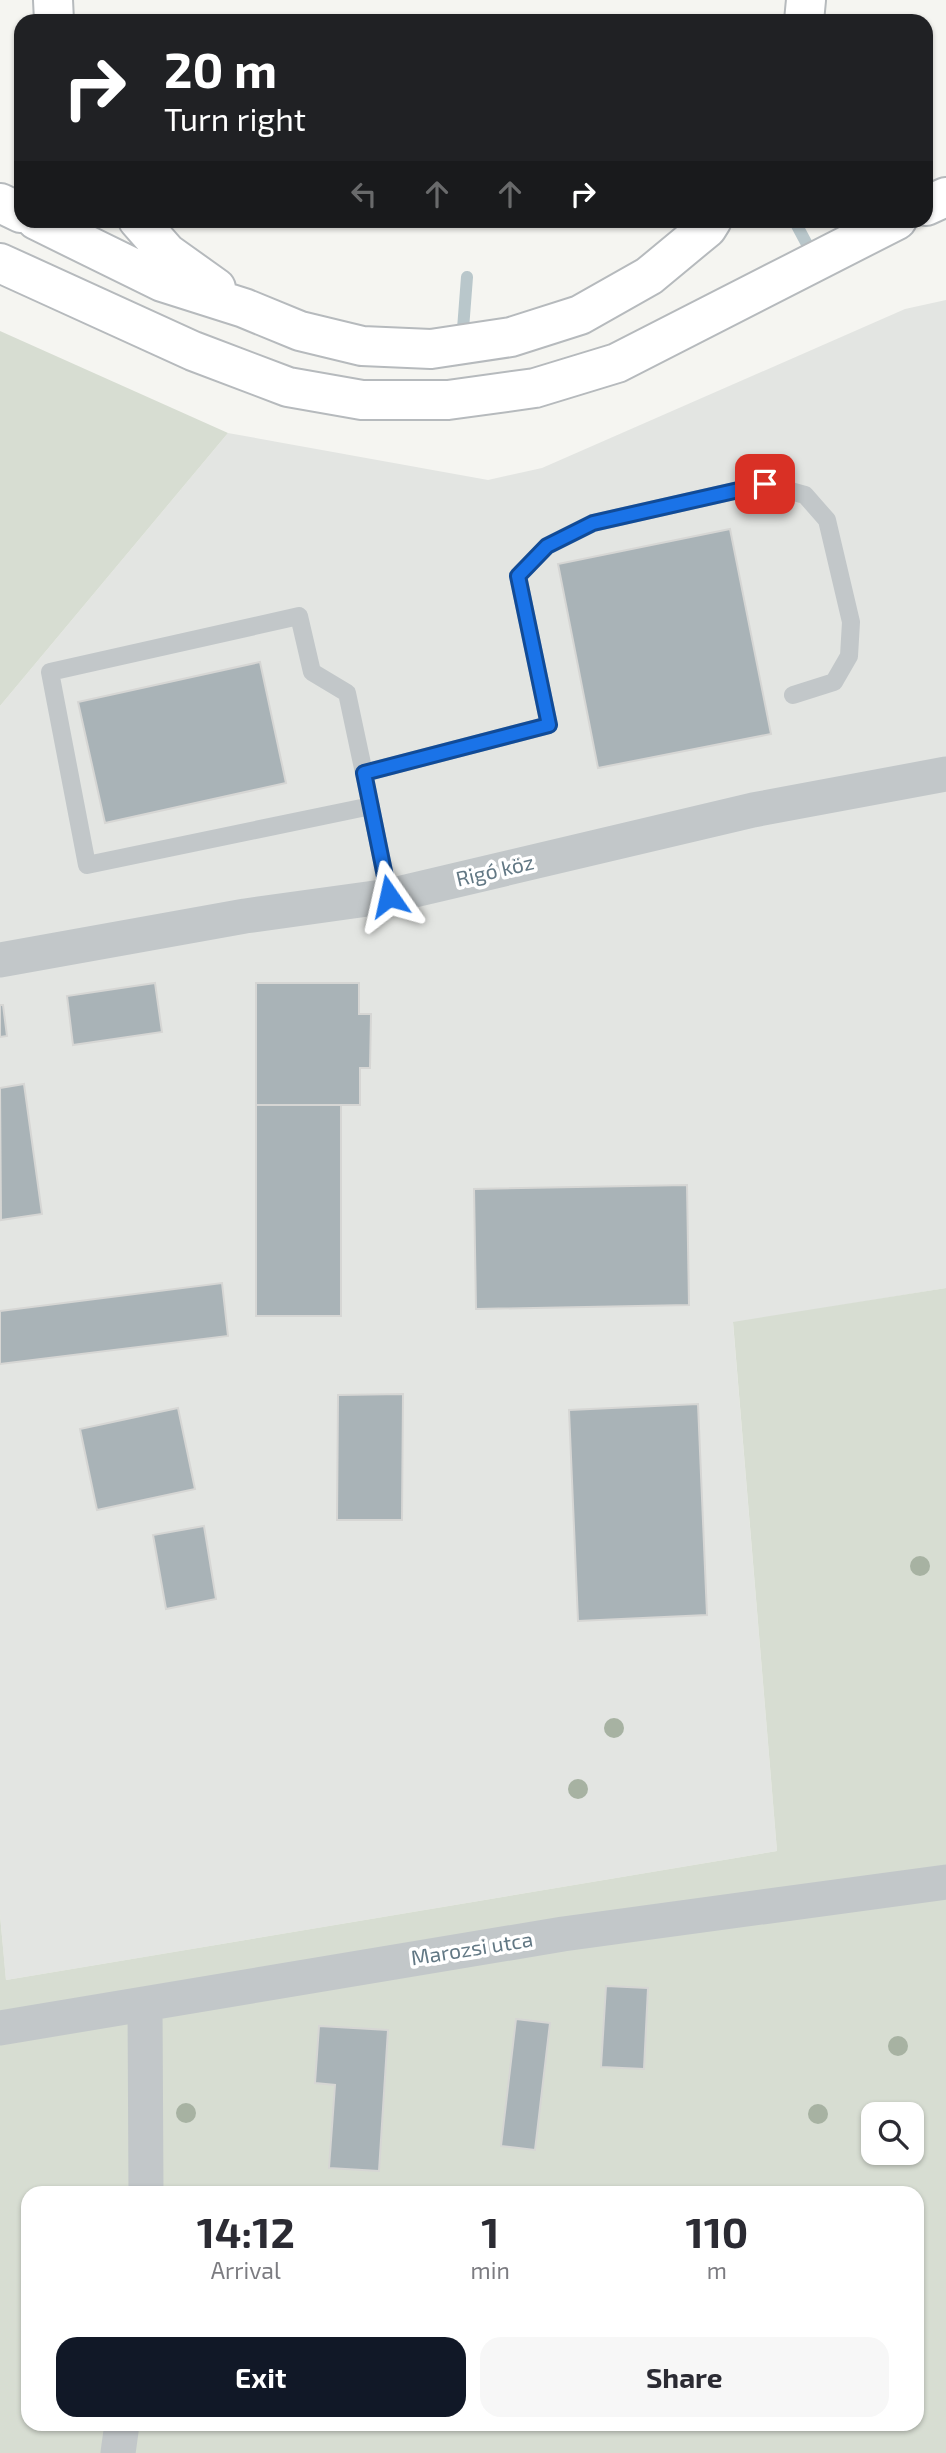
<!DOCTYPE html>
<meta charset="utf-8">
<style>
:root{--surface:#fff;--page:#f7f7f7;--text:#2b2b33;--muted:#7c7c81;--accent:#111827}
body{margin:0;font-family:"Exo 2",sans-serif;background:var(--page);color:var(--text);height:100vh;display:flex;flex-direction:column;font-size:26px;white-space:nowrap}
*{box-sizing:border-box;margin:0}
p{font-size:23px;color:var(--muted)}
.icon{flex:none;width:38px;height:38px;fill:none;stroke:currentColor;stroke-width:2;stroke-linecap:round;stroke-linejoin:round}
.map{position:relative;flex:1;overflow:hidden}
.sheet{position:absolute;left:21px;top:2186px;width:903px;height:245px;display:flex;flex-direction:column;background:var(--surface);border-radius:21px;box-shadow:0 2px 5px #0004}
.sheet>*{flex:none}
.banner{position:absolute;left:14px;top:14px;width:919px;height:214px;border-radius:21px;box-shadow:0 2px 5px #0004;background:#202124;color:#fff;overflow:hidden}
.controls{position:absolute;left:861px;top:2102px;display:grid;gap:14px}
.controls a{display:grid;place-items:center;width:63px;height:63px;border-radius:14px;background:var(--surface);box-shadow:0 2px 5px #0004;font-size:35px}
.pin{position:absolute;display:grid;place-items:center;width:60px;height:60px;color:#fff;margin:-30px;border-radius:14px;box-shadow:0 4px 10px #0006}
.me{position:absolute;width:77px;margin:-38px;rotate:349deg;stroke-linejoin:round;filter:drop-shadow(0 0 5px #0008)}
.turn{display:flex;align-items:center;gap:24px;height:147px;padding:0 35px;font-size:32px}
.turn .icon{width:91px;height:91px;stroke-width:2.5}
.turn b{display:block;font-size:49px;line-height:60px}
.lanes{display:flex;align-items:center;height:66px;padding:0 35px;background:#0003;justify-content:center;gap:35px;direction:ltr}
.lanes .off{opacity:.35}
.eta{display:flex;justify-content:space-evenly;align-items:center;height:119px;text-align:center}
.eta b{font-size:42px;font-weight:700;line-height:49px}
.cta{display:flex;gap:14px;margin-top:auto;padding:14px 35px}
.cta a{flex:1;height:80px;border-radius:21px;background:var(--accent);color:#fff;font-size:28px;font-weight:700;line-height:80px;text-align:center}
.cta a+a{background:var(--page);color:var(--text)}
.map>svg:first-child{display:block}
</style>
<div class="map">
<svg width="946" height="2453" viewBox="0 0 946 2453">
<rect width="100%" height="100%" fill="#f5f5f1"/>
<path fill="#e3e5e2" d="M946,300V1288L733,1323L777,1851L6,1980L0,1915V706L228,433L488,480L542,468L905,309Z"/>
<path fill="#d7ddd2" fill-rule="evenodd" d="M0,331L228,433L0,706Z
M946,1288V2453H0V1915L6,1980L777,1851L733,1322ZM873,2114H912V2152H873ZM28,2193H917V2424H28Z"/>
<g fill="none" stroke-linecap="round" stroke-linejoin="round">
<path stroke="#b9c7cb" stroke-width="12" d="M794,220L809,248
M463,329L467,277"/>
</g>
<path fill="#a9b3b7" stroke="#d6d6d4" stroke-width="2" d="M730,529L771,734L598,768L558,564Z
M260,662L286,783L105,823L78,702Z
M155,983L162,1032L73,1045L67,996Z
M256,983H359V1014H371L370,1068H360V1105H256Z
M0,1005H3L7,1036L0,1037Z
M24,1084L42,1214L1,1220L0,1088Z
M256,1105H341V1316H256Z
M687,1185L689,1305L476,1309L474,1189Z
M222,1283L228,1336L0,1364V1311Z
M403,1394L402,1520H337L338,1395Z
M698,1404L707,1615L578,1621L569,1410Z
M178,1408L195,1489L97,1510L80,1429Z
M204,1526L216,1599L166,1609L153,1535Z
M606,1986L648,1988L644,2069L601,2067Z
M516,2019L550,2023L535,2150L501,2146Z
M319,2026L388,2030L379,2171L329,2168L335,2085L315,2083Z"/>
<g fill="none" stroke-linecap="round" stroke-linejoin="round">
<defs>
<path id="highway" d="M53,0L54,21
M804,21L806,0
M0,203L21,213
M926,206L946,197
M36,220L162,282L244,308L300,331L362,346L431,349L511,337L580,315L649,276L707,228L712,220
M138,220L167,253L216,288
M0,263L193,351L288,387L362,400H448L535,388L617,363L897,220"/>
</defs>
<use href="#highway" stroke="#b6babd" stroke-width="42"/>
<path stroke="#c2c7c9" stroke-width="18" d="M364,773L347,693L312,672L299,616L50,672L87,865L371,806
M389,896L364,773L549,725L518,576L547,546L593,523L765,484L805,495L827,520L851,622L849,656L834,682L793,695"/>
<path stroke="#c2c7c9" stroke-width="35" d="M0,960L245,916L389,896L753,810L946,774
M145,2004L146,2193
M0,2028L563,1934L946,1882
M118,2453L122,2424"/>
<use href="#highway" stroke="#fff" stroke-width="38"/>
</g>
<g fill="#a7b2a2">
<circle cx="920" cy="1566" r="10"/>
<circle cx="614" cy="1728" r="10"/>
<circle cx="578" cy="1789" r="10"/>
<circle cx="898" cy="2046" r="10"/>
<circle cx="186" cy="2113" r="10"/>
<circle cx="818" cy="2114" r="10"/>
</g>
<g fill="none" stroke-linecap="round" stroke-linejoin="round">
<defs>
<path id="route" d="M389,896L364,773L549,725L518,576L547,546L593,523L765,484"/>
</defs>
<use href="#route" stroke="#114b97" stroke-width="18"/>
<use href="#route" stroke="#1a73e8" stroke-width="12"/>
</g>
<g text-anchor="middle" stroke-width="7" stroke-linejoin="round" paint-order="stroke">
<g font-size="21" fill="#627884" stroke="#fff">
<text transform="translate(495 871) rotate(-13)" y="7">Rigó köz</text>
<text transform="translate(472 1949) rotate(-9)" y="7">Marozsi utca</text>
</g>
</g>
</svg>
<div class="controls">
<a><svg class="icon" aria-label="search" viewBox="0 0 24 24"><circle cx="10" cy="10" r="6"/><path d="M15 15l6 6"/></svg></a>
</div>
<div class="pin" style="left:765px;top:484px;background:#d93025"><svg class="icon" aria-label="arrive" viewBox="0 0 24 24"><path d="M6 21V4h12l-3 4 3 4H6"/></svg></div>
<svg class="me" style="left:389px;top:896px" viewBox="-20 -20 40 40"><path d="M0-17L14 15 0 8-14 15z" fill="#1a73e8" stroke="#fff" stroke-width="4"/></svg>
<div class="banner">
<div class="turn"><svg class="icon" aria-label="right" viewBox="0 0 24 24"><path d="M7 20v-9h11M14 6l5 5-5 5"/></svg><div><b>20 m</b>Turn right</div></div>
<div class="lanes"><svg class="icon off" aria-label="left" viewBox="0 0 24 24"><path d="M17 20v-9H6M10 6l-5 5 5 5"/></svg><svg class="icon off" aria-label="ahead" viewBox="0 0 24 24"><path d="M12 20V5M6 11l6-6 6 6"/></svg><svg class="icon off" aria-label="ahead" viewBox="0 0 24 24"><path d="M12 20V5M6 11l6-6 6 6"/></svg><svg class="icon" aria-label="right" viewBox="0 0 24 24"><path d="M7 20v-9h11M14 6l5 5-5 5"/></svg></div>
</div>
<section class="sheet">
<div class="eta">
<div><b>14:12</b><p>Arrival</p></div>
<div><b>1</b><p>min</p></div>
<div><b>110</b><p>m</p></div>
</div>
<div class="cta"><a>Exit</a><a>Share</a></div>
</section>
</div>
